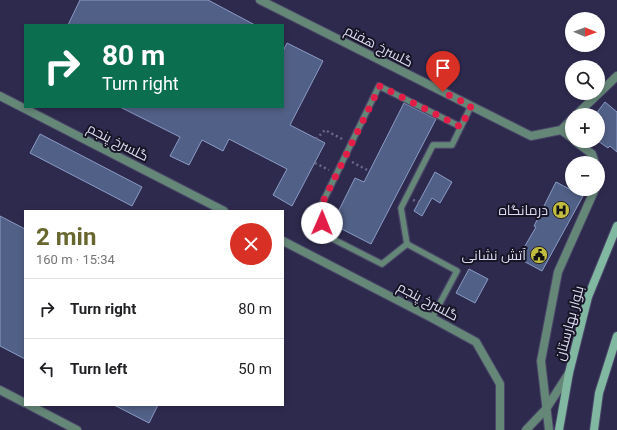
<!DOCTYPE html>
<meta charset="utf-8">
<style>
:root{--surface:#fff;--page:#f6f6f6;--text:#202124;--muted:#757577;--line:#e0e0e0;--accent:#696730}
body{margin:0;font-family:Roboto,Cairo,sans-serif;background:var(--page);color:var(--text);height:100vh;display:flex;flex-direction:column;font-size:15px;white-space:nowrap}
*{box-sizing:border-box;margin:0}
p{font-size:13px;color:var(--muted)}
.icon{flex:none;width:22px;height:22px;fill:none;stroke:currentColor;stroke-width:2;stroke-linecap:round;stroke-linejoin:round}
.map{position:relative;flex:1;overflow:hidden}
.details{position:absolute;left:24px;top:210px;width:260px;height:196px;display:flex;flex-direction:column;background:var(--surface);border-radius:0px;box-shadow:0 2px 6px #0003}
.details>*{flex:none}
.banner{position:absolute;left:24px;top:24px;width:260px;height:84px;border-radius:0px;box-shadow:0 2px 6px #0003;background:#0b6e4f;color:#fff;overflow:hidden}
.needle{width:26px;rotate:91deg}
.fabs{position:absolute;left:565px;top:12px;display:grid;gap:8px}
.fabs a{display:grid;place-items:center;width:40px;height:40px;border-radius:50%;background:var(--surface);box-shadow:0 2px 6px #0003;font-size:20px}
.pin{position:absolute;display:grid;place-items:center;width:34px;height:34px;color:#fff;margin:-41px -17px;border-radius:50% 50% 50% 0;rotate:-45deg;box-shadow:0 0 4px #0007}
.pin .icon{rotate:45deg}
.me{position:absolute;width:44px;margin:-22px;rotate:1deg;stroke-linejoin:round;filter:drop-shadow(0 0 3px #0008)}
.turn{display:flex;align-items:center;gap:14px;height:84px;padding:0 12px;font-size:18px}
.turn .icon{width:52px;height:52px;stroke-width:2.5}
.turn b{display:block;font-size:28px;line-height:34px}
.round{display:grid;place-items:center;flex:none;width:42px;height:42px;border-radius:21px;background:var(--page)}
.headline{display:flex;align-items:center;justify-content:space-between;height:68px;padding:0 12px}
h1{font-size:24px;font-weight:700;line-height:30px;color:var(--accent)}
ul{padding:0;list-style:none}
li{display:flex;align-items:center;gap:12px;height:60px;padding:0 12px;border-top:1px solid var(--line)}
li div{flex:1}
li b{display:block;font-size:15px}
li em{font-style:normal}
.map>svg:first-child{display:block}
</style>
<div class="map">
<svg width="617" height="430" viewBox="0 0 617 430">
<rect width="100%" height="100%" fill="#2e2a4e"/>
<path fill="#516086" stroke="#8a9bc5" d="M80,0H208L255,25H68Z
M287,43L323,61L290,125L325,143L292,206L273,195L287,169L229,139L223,151L202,140L189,165L170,156L180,137L120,107H283V51Z
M605,102L617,112V152L610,146L608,148L598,141V111Z
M404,103L436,119L371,244L332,224L355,178L364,182Z
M40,134L142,187L132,206L30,153Z
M435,172L452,182L440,203L432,198L422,216L414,211Z
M556,182L583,196L542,271L518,258L536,227L534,226Z
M0,216L25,229V359L0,346Z
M469,269L488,279L475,303L456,293Z
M114,405H158L149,423Z"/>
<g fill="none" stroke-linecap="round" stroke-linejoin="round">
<defs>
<path id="lane" d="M407,244L401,208L433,145H452L471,106
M432,318L457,271L407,244L382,264L325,235L319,210L379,86L461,127"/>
<path id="street" d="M260,0L531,136L561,130L572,119
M0,96L224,211
M576,115L617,76
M561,130L572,138
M575,141L592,154L595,163
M598,176V181
M283,241L432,318L476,342L500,384V430
M0,390L25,403
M29,405L77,430
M526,430L546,409L569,373
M549,430L541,361L558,272L595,189"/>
<path id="secondary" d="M559,430L569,373L588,297L617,226
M594,430L599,393L617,336"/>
</defs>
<use href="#lane" stroke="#4a4668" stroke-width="8"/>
<use href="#street" stroke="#4a4668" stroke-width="10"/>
<use href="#secondary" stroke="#4a4668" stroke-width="10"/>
<path stroke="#6c6989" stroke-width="2.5" stroke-dasharray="2 3" stroke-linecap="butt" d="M316,139L325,130L344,140
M352,162L369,171
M315,163L329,170
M413,200L419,202"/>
<use href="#lane" stroke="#658778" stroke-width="5.5"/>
<use href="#street" stroke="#658778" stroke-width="8"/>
<use href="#secondary" stroke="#81b8a1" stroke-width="8"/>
</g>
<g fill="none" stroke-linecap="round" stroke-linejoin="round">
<path stroke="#e11d48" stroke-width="7" stroke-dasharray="0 12.6" d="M322,223L319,210L380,86L461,127L471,106L443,92"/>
</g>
<defs>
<symbol id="hospital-disc" viewBox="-11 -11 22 22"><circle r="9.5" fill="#c2bd3f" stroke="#171525"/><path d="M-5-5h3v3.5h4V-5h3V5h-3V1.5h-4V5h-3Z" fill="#111"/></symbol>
<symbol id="civic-disc" viewBox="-11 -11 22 22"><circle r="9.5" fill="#c2bd3f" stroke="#171525"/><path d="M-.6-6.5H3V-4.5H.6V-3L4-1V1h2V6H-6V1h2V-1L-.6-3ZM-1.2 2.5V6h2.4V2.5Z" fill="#111"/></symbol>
</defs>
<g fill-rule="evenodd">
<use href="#hospital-disc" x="551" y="200" width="20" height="20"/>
<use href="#civic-disc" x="529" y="245" width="20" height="20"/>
</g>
<g text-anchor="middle" stroke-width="4" stroke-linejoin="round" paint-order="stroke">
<g font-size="14" fill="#dbdaf1" stroke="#171525">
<text transform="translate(379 46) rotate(27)" y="5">گلسرخ هفتم</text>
<text transform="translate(118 142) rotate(27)" y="5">گلسرخ پنجم</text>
<text transform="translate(428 301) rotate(28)" y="5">گلسرخ پنجم</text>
<text transform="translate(569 323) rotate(-75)" y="5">بلوار بهارستان</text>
</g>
<g font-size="14" fill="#dbdaf1" stroke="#171525" text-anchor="end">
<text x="548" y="215">درمانگاه</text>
<text x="526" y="260">آتش نشانی</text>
</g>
</g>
</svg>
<div class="fabs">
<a><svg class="needle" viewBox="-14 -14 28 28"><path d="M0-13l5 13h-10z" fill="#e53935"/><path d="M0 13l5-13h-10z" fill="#757577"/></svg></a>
<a><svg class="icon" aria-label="search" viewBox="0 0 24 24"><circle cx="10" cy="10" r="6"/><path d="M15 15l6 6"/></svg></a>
<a>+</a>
<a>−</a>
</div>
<div class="pin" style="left:443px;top:92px;background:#d93025"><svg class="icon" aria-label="arrive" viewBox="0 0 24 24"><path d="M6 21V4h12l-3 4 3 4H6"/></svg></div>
<svg class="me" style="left:322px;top:223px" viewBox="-20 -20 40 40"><circle r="19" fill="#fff"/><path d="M0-13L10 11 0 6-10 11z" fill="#e11d48"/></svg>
<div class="banner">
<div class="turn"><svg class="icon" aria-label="right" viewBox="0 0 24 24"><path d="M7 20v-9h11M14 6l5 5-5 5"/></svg><div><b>80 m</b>Turn right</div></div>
</div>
<section class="details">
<div class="headline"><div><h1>2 min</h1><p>160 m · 15:34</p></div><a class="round" style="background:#d93025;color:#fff"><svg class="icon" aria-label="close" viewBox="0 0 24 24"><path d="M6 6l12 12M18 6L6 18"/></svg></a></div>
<ul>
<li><svg class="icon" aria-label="right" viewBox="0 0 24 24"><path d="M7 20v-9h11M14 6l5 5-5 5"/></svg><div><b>Turn right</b></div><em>80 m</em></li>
<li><svg class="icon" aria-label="left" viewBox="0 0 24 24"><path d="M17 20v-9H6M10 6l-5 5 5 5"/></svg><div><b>Turn left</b></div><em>50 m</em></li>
</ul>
</section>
</div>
